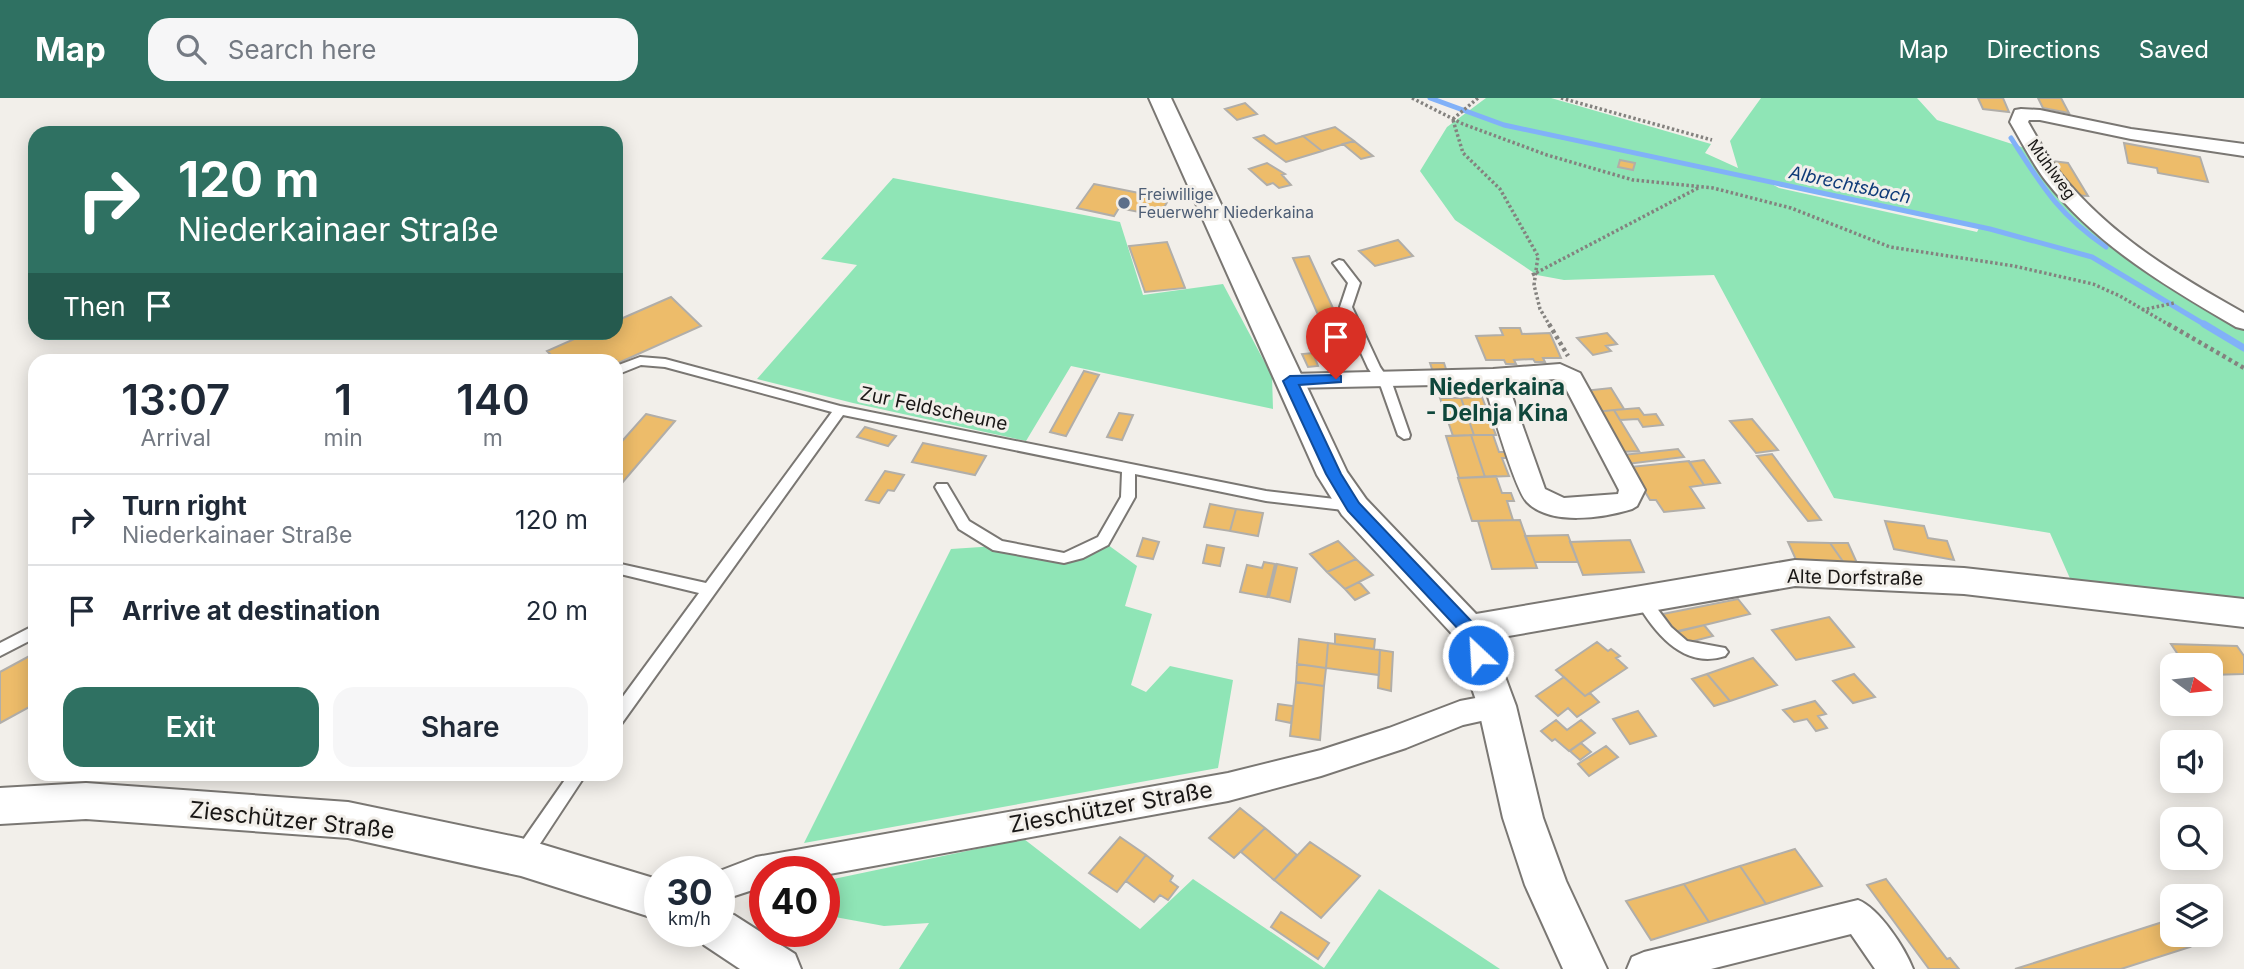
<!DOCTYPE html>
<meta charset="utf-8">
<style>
:root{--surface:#fff;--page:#f6f6f7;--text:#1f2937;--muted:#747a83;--line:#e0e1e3;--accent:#2f7162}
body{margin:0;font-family:Inter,sans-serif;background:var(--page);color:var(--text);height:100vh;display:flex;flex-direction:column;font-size:26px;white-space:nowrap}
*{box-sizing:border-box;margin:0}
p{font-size:23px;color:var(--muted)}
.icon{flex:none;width:38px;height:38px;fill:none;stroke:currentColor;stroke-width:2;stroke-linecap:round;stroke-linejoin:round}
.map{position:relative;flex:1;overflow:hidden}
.details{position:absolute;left:28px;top:256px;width:595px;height:427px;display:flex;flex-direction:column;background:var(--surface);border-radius:21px;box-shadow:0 4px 18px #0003}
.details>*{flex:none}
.hud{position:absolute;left:28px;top:28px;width:595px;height:214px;border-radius:21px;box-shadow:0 4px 18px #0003;background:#2f7162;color:#fff;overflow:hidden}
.needle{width:46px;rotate:105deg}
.fabs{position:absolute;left:2160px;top:555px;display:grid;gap:14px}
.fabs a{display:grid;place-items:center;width:63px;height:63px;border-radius:14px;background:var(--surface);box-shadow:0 4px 18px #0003;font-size:35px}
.speed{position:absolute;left:644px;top:758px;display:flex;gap:14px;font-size:35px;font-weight:700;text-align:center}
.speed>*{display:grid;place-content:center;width:91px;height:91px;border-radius:50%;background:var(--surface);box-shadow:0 4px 18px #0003;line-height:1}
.speed small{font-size:18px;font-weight:400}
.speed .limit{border:10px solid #d22;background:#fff;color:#111}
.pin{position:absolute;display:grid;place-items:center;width:60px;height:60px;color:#fff;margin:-72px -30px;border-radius:50% 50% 50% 0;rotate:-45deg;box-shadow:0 0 7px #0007}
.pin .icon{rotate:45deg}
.me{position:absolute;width:77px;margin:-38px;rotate:335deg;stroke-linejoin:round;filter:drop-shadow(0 0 5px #0008)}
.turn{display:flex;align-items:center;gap:24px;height:147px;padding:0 35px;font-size:32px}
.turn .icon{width:91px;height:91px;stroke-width:2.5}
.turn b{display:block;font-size:49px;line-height:60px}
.then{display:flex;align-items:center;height:66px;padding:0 35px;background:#0003;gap:14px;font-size:26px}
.eta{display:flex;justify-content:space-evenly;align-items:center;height:119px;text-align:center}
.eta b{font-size:42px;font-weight:600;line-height:49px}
.cta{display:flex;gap:14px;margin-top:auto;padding:14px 35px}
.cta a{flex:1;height:80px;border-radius:21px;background:var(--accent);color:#fff;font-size:28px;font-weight:600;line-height:80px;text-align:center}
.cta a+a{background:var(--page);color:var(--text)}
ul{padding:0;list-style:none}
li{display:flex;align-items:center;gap:21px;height:91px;padding:0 35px;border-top:2px solid var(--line)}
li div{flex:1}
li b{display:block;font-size:26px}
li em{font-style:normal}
header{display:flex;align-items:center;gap:42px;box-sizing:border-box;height:98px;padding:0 35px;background:var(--accent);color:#fff}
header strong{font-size:33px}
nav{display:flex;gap:38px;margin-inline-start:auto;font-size:24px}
.search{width:490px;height:63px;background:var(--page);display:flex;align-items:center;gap:18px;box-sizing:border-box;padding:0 24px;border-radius:21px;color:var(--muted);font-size:26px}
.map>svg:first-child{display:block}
</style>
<header>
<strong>Map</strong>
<div class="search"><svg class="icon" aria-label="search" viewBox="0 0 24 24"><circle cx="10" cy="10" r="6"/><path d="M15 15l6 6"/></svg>Search here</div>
<nav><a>Map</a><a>Directions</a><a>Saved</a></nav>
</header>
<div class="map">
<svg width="2244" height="871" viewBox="0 0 2244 871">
<rect width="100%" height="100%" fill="#f2efea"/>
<path fill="#8fe5b6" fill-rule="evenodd" d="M1486,0H1551L1711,46L1705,55L1738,70L1730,43L1761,0H1917L1937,22L2037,54L2070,98L2244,228V501L2072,485L2050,435L1834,400L1714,177L1564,182L1537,177L1455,122L1420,73L1447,29ZM1770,85V84L1980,128L1977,134L1779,90Z
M893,80L1120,124L1143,197L1223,186L1272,278L1273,311L1071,268L1026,343L853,305L757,281L857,167L821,161Z
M1104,444L1137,468L1125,508L1152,516L1131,587L1146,594L1170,568L1233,582L1218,670L804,745L951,451L996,448L1047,460Z
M1024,741L1140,831L1193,781L1324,870L1379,791L1500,871H899L929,825L884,828L824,817V783Z"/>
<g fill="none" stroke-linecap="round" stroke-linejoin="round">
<path stroke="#81b1f8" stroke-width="5" d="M1430,0L1504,27L1990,131L2092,159L2207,228
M2011,40C2042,88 2058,116 2106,149"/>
<path stroke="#81b1f8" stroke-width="7" d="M2204,226L2244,250"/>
</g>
<path fill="#edbc6a" stroke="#b1aea9" stroke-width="2" d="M1978,0H2003L2009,14L1983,11Z
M2038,0H2061L2069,15L2043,10Z
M1245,5L1257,16L1237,22L1225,11Z
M1335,29L1354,43L1322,53L1303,38Z
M1264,37L1276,46L1303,38L1322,53L1286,64L1254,40Z
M1354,43L1373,58L1361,61L1343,46Z
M2124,45L2200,59L2208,84L2158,75L2157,70L2128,65Z
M1620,62L1635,65L1633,72L1618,69Z
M2052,63L2068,65L2088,98L2072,97Z
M1267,65L1285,76L1282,77L1291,87L1279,90L1273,85L1267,87L1249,71Z
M1094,86L1169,101L1159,118L1119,110L1114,118L1077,110Z
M1398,142L1413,158L1375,168L1359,153Z
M1167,144L1185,190L1145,194L1129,148Z
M1309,158L1355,258L1337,260L1293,160Z
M671,199L701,228L616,266V262H556L547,253L590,234H616V223Z
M1500,230H1520L1522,236L1550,235L1561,260H1543L1545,264H1535L1533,261L1514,262L1516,266H1506L1504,262H1486L1476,238L1503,237Z
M1607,235L1617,246L1606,248L1611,253L1593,257L1577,240Z
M1313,255L1318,268L1308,269L1302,256Z
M1430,265H1444L1447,274H1433Z
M1084,273L1099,277L1066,338L1050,334Z
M1611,290L1624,311L1595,314L1583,293Z
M1482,299L1488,315L1497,314L1499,320H1489L1496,337H1474L1461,300Z
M1440,300H1461L1474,337L1453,338Z
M1639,310L1644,317L1656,316L1663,327L1643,329L1638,321L1620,322L1614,312Z
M1614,312L1639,353L1620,354L1595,314Z
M1119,315L1133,317L1122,342L1107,339Z
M646,316L675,323L616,392V350Z
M1752,321L1778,352L1756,355L1730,323Z
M865,329L896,338L888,348L857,339Z
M1471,337L1485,379L1459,380L1446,338Z
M1471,337H1493L1499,354H1509L1511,360H1502L1509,378L1485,379Z
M923,345L986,358L975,377L912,364Z
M1678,351L1684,359L1627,366L1622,357Z
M1772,356L1821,422L1808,423L1757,358Z
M1704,362L1720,385L1704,387L1689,364Z
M1689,363L1704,387L1690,389L1704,410L1664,414L1656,402H1650L1630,369Z
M885,373L904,377L894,393L888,392L879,405L866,402Z
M1496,378L1502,395H1511L1514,403H1507L1513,422L1472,423L1458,380Z
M1210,406L1236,411L1230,433L1204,429Z
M1236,411L1263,415L1258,438L1230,433Z
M1520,422L1537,470L1492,471L1478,423Z
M1885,423L1924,428L1928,440L1947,443L1954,462L1894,451Z
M1568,437L1578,464H1535L1525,438Z
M1143,440L1159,444L1153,461L1137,458Z
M1630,442L1644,474L1583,477L1570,444Z
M1338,443L1356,461L1327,474L1310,456Z
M1788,444L1830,445L1844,465L1797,464Z
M1830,445H1848L1857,465H1844Z
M1207,447L1224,450L1220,468L1203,465Z
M1356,461L1373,477L1345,491L1327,474Z
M1264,464L1275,466L1267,499L1240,494L1247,467L1262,470Z
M1277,466L1297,470L1290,504L1269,499Z
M1359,484L1369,495L1355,502L1345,491Z
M1738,501L1750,516L1676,534L1663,516Z
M1829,519L1854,549L1796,562L1772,532Z
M1704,527L1713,538L1686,545L1678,533Z
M1335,536L1375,541L1374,551L1335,546Z
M1299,541L1328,545L1326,570L1297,566Z
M1597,544L1608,553L1611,551L1620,558L1616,560L1627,570L1585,598L1556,572Z
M1328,545L1380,552L1379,577L1326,570Z
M2171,546L2237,548L2244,558V576L2210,577V567H2185Z
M1380,552L1393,554L1391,593L1378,590Z
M35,555V606L0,625V574Z
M1753,560L1777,587L1730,603L1707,576Z
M1297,566L1326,570L1324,588L1296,584Z
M1707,576L1730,603L1714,608L1692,581Z
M1854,576L1875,599L1853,605L1833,583Z
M1564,579L1585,598L1590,595L1599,604L1577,619L1568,610L1558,618L1536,598Z
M1296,584L1324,588L1320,642L1290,638Z
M1815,603L1826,616L1818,618L1827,630L1816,633L1807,621L1794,624L1783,612Z
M1278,606L1293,608L1291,625L1276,622Z
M1638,613L1656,638L1630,646L1613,621Z
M1556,622L1567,632L1581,622L1595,635L1569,653L1555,641L1552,643L1541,633Z
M1581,645L1591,654L1580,662L1570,653Z
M1606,648L1618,659L1589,678L1578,666Z
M1240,710L1265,730L1234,760L1209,740Z
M1265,730L1297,757L1274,782L1241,754Z
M1120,739L1146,757L1117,794L1089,775Z
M1310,744L1360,778L1321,820L1274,782Z
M1795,751L1822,788L1766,806L1740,768Z
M1146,757L1173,778L1170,783L1178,789L1168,802L1160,797L1154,804L1126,783Z
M1740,768L1766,806L1709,824L1684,786Z
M1886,781L1947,861L1950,860L1959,871H1929L1867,787Z
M1684,786L1709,824L1651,842L1626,803Z
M1281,814L1329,845L1318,861L1271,829Z
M2166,823L2172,829V836H2179L2190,849L2121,871H2015Z"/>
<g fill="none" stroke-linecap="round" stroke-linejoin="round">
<defs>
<path id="service" d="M1339,162L1343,163L1360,185L1352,209L1380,269L1393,288L1410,337L1409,340L1404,341L1398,337L1381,289L1368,270L1340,209L1348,185L1333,165Z
M640,259L665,261L840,308L1266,393L1352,403L1359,408L1352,413L1266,403L1135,376V399L1108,447L1083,460L1064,465L993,452L959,431L935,389L937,386H947L969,423L1002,443L1064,455L1098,439L1121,399L1122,374L843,317L622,625L616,627V608L699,495L616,475V465L706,485L832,314L665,269L641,267L616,277V268Z
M1642,495L1647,497L1671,529L1687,543L1725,550L1728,554L1725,558C1683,572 1653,533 1635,501L1637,497Z
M35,527V540L0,558V545Z
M569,676H586L528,764L522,766L516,764L513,758L516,752Z"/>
<path id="minor" d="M2021,11L2040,12L2131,31L2244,46V58L2131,41L2040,22H2029L2028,24C2038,41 2047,59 2060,75C2108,136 2176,177 2244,215V231L2236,229C2167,189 2096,147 2046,83C2032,65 2022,44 2010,24L2015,12Z
M1560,266L1580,275L1645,392L1637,408L1632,411C1603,420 1550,428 1527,404C1515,392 1491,307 1484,286L1290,290L1282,288L1278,283L1282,278L1290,276L1493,271ZM1556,281L1563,285L1619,392L1618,396L1564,400L1545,391L1507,284Z
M1497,596L1508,599L1512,608L1508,617L1463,627L1406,650L1321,678L1228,703L824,777V774H765V788L719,803V774H717L756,759L1228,675L1321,652L1389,630L1460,603Z
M1858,802C1879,810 1905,850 1913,871H1875L1851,836L1711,871H1627L1632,859L1644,854Z"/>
<path id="tertiary" d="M1149,0H1171L1347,374L1366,401L1476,516L1795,462L1964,470L2244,501V529L1964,496L1795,488L1491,541L1516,608L1543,720L1566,783L1607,871H1563L1525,787L1503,720L1478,608L1454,538L1342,417L1317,377Z
M86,685L348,704L521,740L660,782V822L521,778L348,740L86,721L0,726V690Z
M719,811L734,817L795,856L801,871H740L704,847L698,833H719Z"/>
</defs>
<use href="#service" stroke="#7a7773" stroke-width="4"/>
<use href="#minor" stroke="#7a7773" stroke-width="4"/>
<use href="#tertiary" stroke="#7a7773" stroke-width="4"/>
<path stroke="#84827f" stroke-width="3.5" stroke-dasharray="2.5 2.5" stroke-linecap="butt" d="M1412,0L1463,26L1547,57L1633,82L1713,90L1791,110L1890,149L2014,168L2093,186L2120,198L2171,228
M1561,0L1712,42
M1453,21L1478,0
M1453,22L1463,55L1500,91L1538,158L1534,187L1540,211L1550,228
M1532,177L1698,90
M2142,212L2174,205"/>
<path stroke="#84827f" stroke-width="4.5" stroke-dasharray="3.5 3.5" stroke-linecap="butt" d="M1549,226L1568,258
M2168,226L2244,270"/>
<use href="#service" fill="#fff" fill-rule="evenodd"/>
<use href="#minor" fill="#fff" fill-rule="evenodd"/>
<use href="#tertiary" fill="#fff" fill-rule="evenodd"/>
</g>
<path fill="#1a73e8" stroke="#114b97" stroke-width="2" d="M1336,277L1341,278V284L1299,287L1341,376L1359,405L1475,527L1487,557L1485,562H1472L1462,535L1348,413L1326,376L1283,283L1290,278Z"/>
<circle fill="#5c6f8a" stroke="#f2efea" stroke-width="2.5" cx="1124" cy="105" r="7"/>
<g text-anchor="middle" stroke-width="6" stroke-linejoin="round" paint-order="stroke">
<g font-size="16" fill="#191716" stroke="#f2efea">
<text transform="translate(2052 71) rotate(54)" y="6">Mühlweg</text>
</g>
<g font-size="16" fill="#4e5e75" stroke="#f2efea" text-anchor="start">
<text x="1138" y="102">Freiwillige<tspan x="1138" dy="18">Feuerwehr Niederkaina</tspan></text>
</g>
<g font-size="18" font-style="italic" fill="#0e3a78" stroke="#f2efea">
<text transform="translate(1850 87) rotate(12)" y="6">Albrechtsbach</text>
</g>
<g font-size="19" fill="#191716" stroke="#f2efea">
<text transform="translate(934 310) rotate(12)" y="7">Zur Feldscheune</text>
<text transform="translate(1855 479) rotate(1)" y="7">Alte Dorfstraße</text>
</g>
<g font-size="23" font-weight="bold" fill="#0f473b" stroke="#f2efea">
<text x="1497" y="297">Niederkaina<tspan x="1497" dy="26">- Delnja Kina</tspan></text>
</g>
<g font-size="23" fill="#191716" stroke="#f2efea">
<text transform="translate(1111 709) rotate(-10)" y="8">Zieschützer Straße</text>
<text transform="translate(292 722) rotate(6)" y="8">Zieschützer Straße</text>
</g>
</g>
</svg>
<div class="fabs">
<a><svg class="needle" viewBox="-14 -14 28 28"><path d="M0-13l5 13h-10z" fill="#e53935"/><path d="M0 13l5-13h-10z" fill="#747a83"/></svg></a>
<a><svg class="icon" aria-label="sound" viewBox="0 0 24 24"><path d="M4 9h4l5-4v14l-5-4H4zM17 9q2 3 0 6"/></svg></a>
<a><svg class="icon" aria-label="search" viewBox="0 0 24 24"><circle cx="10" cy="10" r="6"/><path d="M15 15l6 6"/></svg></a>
<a><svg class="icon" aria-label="layers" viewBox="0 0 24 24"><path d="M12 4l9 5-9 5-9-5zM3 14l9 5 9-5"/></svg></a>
</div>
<div class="speed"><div>30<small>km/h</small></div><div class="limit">40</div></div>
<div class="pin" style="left:1336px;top:281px;background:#d93025"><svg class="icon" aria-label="arrive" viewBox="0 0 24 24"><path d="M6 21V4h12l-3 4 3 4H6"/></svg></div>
<svg class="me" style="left:1478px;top:557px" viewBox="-20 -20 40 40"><circle r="17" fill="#1a73e8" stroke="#fff" stroke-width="3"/><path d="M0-11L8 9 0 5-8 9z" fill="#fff"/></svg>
<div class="hud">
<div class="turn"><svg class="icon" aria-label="right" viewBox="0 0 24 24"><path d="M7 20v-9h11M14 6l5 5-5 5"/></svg><div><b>120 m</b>Niederkainaer Straße</div></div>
<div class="then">Then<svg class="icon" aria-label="arrive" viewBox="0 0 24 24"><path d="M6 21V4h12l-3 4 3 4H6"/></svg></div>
</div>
<section class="details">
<div class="eta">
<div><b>13:07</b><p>Arrival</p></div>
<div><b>1</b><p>min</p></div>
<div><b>140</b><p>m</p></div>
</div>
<ul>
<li><svg class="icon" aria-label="right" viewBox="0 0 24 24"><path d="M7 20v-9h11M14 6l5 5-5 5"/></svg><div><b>Turn right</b><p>Niederkainaer Straße</p></div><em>120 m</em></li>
<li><svg class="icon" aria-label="arrive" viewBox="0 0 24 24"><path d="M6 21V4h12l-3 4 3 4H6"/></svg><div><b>Arrive at destination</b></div><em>20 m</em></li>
</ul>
<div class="cta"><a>Exit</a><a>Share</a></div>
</section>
</div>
